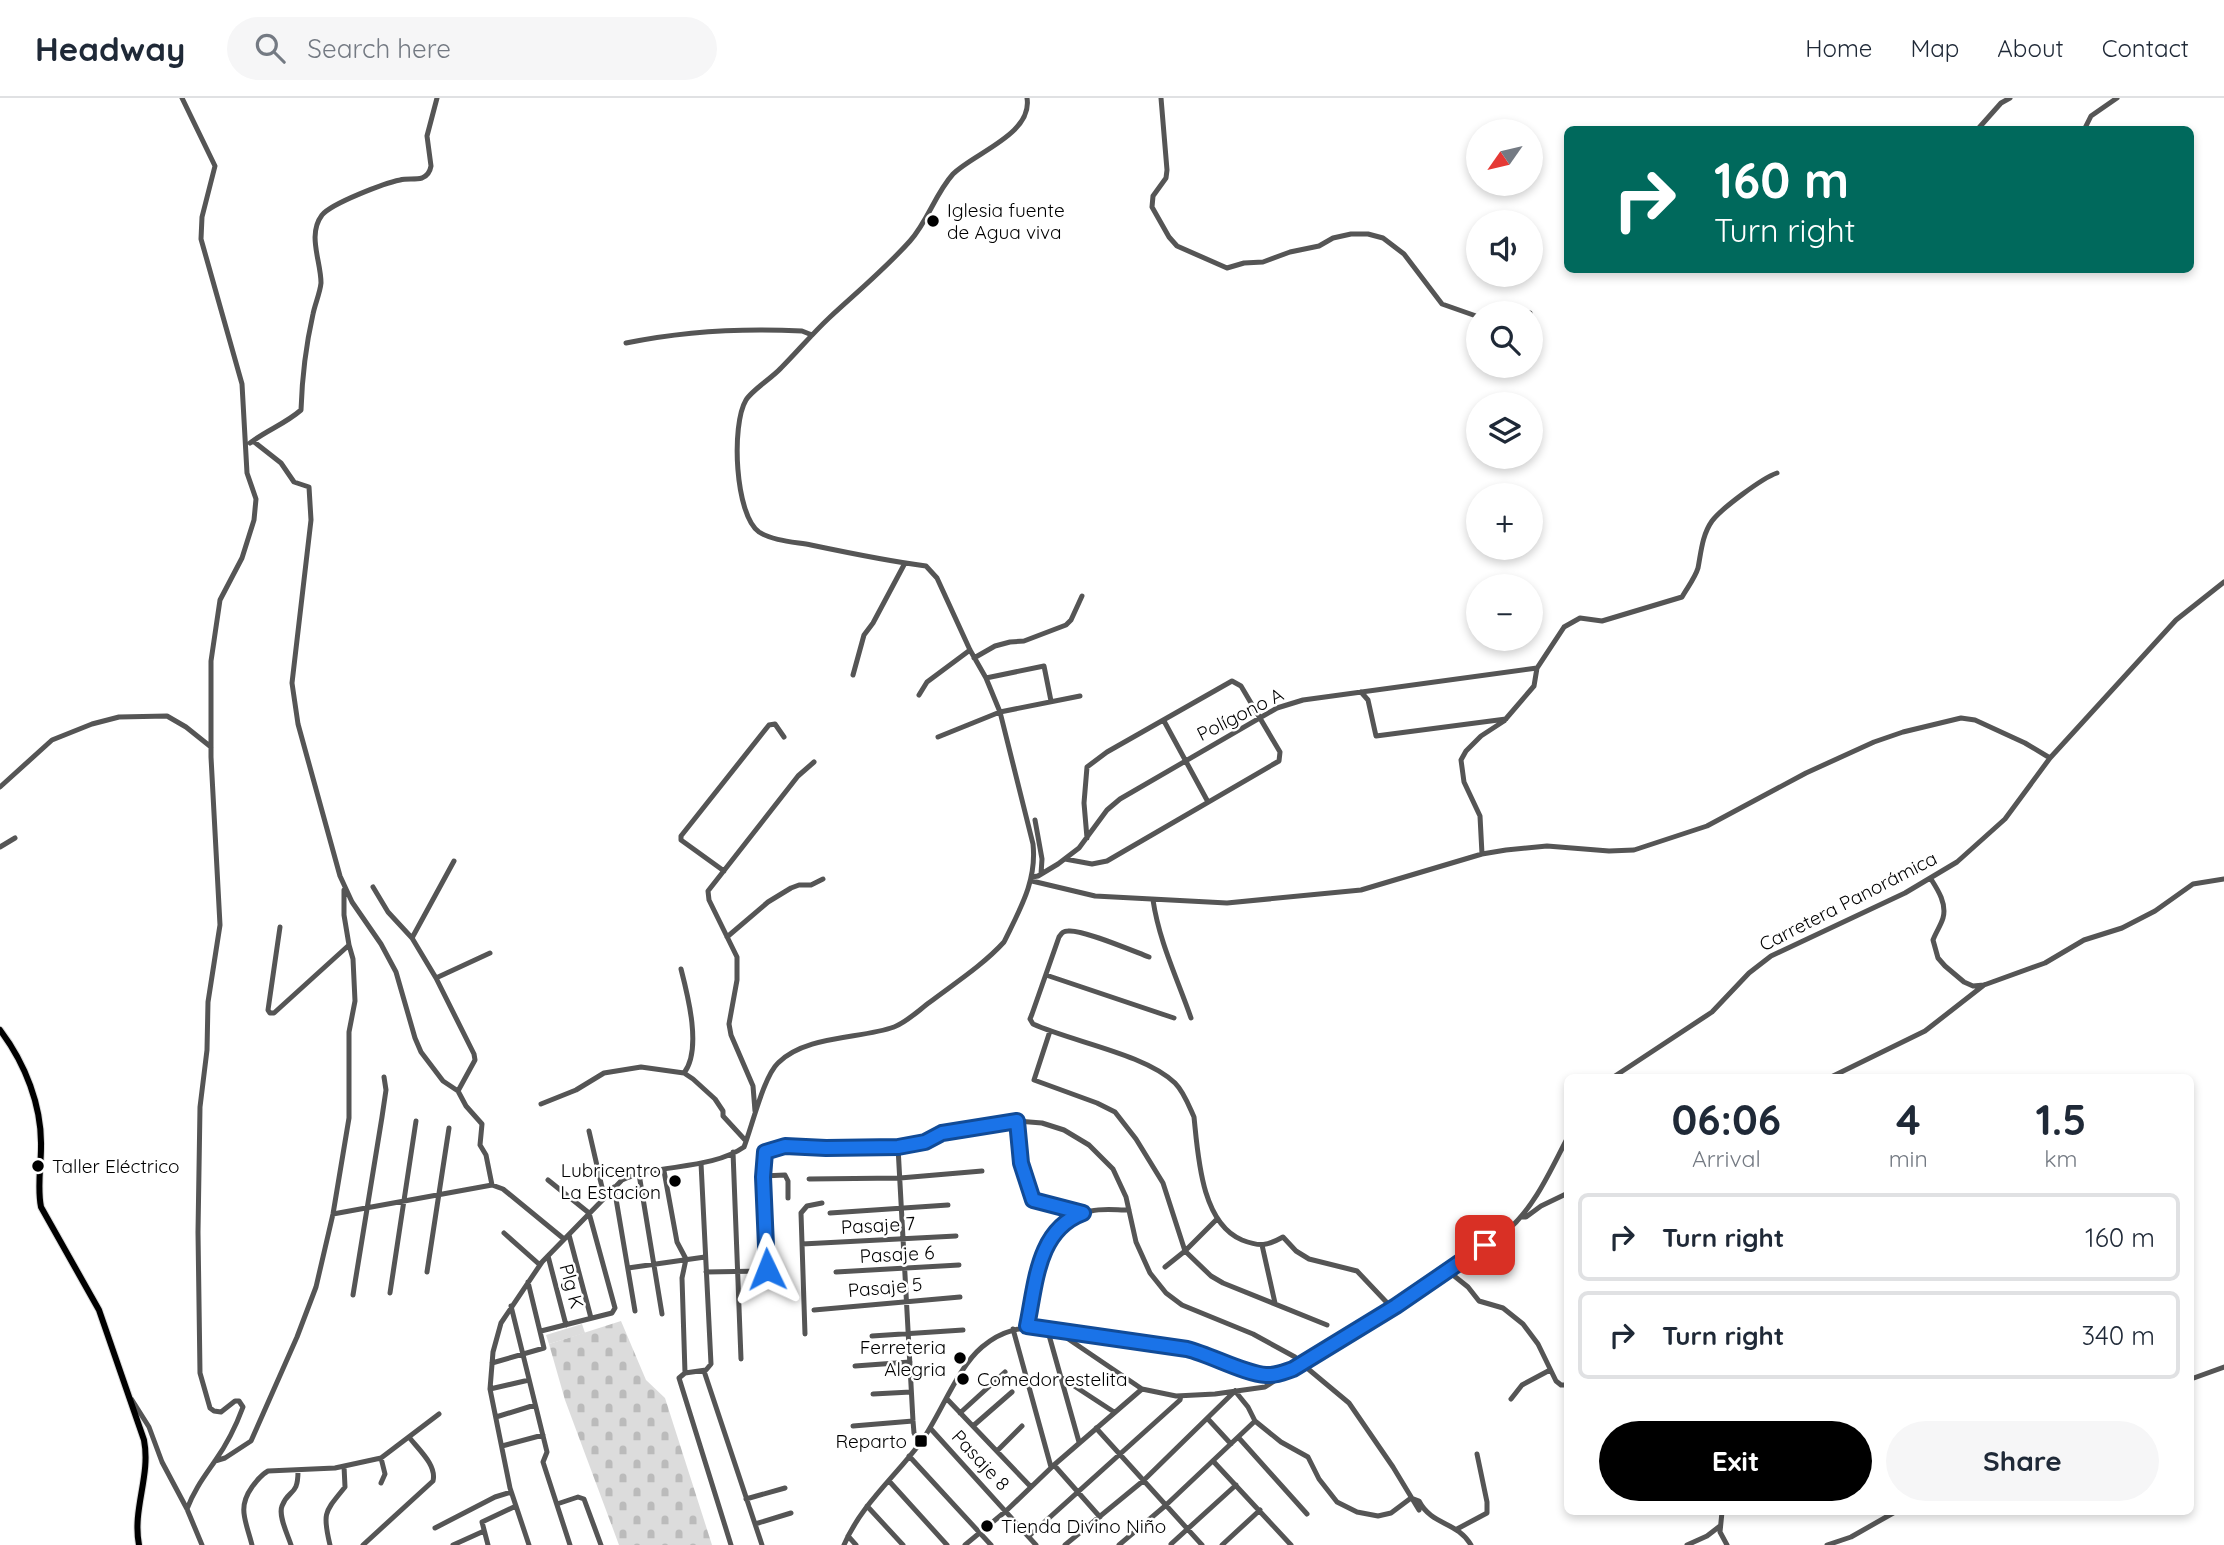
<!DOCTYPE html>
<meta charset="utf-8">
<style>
:root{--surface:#fff;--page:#f6f6f7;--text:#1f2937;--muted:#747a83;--line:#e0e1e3;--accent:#000}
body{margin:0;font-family:Quicksand,sans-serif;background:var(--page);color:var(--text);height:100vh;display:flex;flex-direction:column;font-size:26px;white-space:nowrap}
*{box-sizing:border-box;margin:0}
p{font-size:23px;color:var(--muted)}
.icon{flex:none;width:38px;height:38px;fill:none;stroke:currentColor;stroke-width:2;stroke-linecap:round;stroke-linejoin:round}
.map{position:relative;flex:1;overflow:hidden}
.details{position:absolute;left:1564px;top:976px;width:630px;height:441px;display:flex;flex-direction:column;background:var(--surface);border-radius:10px;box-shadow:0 4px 10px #0003}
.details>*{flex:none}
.top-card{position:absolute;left:1564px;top:28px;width:630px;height:147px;border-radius:10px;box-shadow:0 4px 10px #0003;background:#00695c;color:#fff;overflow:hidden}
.needle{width:46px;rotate:236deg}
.controls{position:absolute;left:1466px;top:21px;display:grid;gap:14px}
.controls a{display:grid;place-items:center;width:77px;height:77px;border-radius:50%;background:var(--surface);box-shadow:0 4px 10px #0003;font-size:35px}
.pin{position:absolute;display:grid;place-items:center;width:60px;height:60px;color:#fff;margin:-30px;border-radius:14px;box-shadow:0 4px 10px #0006}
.me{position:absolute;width:77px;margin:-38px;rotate:358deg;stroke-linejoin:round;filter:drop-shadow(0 0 5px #0008)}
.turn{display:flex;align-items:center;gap:24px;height:147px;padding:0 35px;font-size:32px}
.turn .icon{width:91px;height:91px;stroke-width:2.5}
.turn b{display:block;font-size:49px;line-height:60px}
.eta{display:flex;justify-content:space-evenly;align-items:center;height:119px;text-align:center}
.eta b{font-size:42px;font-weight:700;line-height:49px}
.button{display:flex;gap:14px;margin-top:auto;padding:14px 35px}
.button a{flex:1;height:80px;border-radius:42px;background:var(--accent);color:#fff;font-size:28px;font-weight:700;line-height:80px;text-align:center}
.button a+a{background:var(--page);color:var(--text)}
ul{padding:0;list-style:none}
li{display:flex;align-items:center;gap:21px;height:88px;margin:0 14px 10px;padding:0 21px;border:4px solid var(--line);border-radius:10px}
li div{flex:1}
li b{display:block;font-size:26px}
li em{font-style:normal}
header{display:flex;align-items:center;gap:42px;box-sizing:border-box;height:98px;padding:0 35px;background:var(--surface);border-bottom:2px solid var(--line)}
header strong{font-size:33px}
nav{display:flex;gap:38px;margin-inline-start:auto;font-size:24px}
.search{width:490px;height:63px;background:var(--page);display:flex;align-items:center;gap:18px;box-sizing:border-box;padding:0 24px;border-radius:38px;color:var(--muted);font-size:26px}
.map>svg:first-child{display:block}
</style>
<header>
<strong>Headway</strong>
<div class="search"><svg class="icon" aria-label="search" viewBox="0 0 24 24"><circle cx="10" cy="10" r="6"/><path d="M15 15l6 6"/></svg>Search here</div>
<nav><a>Home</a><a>Map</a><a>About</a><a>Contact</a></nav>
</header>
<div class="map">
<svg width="2224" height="1447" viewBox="0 0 2224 1447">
<defs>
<pattern id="cemetery-stones" width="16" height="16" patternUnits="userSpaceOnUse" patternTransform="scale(1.75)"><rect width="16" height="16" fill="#dcdcdc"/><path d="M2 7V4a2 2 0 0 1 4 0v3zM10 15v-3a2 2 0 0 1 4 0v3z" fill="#bbb"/></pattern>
</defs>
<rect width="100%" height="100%" fill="#fff"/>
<path fill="url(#cemetery-stones)" d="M621,1223L646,1282L665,1300L712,1447H619L565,1302L549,1246Z"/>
<path fill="#dcdcdc" d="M582,1226L585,1235L549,1246L546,1237Z"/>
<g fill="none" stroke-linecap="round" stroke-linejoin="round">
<defs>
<path id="major" d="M0,932C25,965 42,1008 41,1049C41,1069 37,1089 41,1109L99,1212L144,1342C151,1378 132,1411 139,1447"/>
</defs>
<use href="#major" stroke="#dbdbdb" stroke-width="8"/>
<path stroke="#555" stroke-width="5" d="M182,0L215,68L202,119L201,141L242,286L247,375L256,401L254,422L242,460L220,502L211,563V659L220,827L208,904L207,952L200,1009L198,1134L200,1275L210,1310L214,1313L221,1314L235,1303H239L243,1309C236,1328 227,1346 215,1363C204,1379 194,1392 187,1411
M1161,0L1167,72L1166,80L1153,98L1152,109L1169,139L1177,148L1227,170L1244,165L1263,164L1290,154L1319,148L1333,140L1351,136H1368L1383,140L1404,156L1442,206L1479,219
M1977,32L2001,5L2010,0
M2084,32L2091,18L2117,0
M1529,215H1530
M626,245C684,233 743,230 802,233L812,237
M253,343L281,365L294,384L309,389L311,422L292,585L298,626L340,778L352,804L381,846L396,874L415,940L421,954L443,983L458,993L466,1008L482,1026L480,1047L486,1057L492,1087
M250,345C267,332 285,326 301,312C302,281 306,247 313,216C315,206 320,195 321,185C321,163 307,137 322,117C332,105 385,85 400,82C407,80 415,82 422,80C427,78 430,74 431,68L427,38L437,0
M974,560L995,548L1010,544L1024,543L1066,527L1071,522L1082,498
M853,577L864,537L873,525L905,465
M986,580L1044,568L1051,603
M1361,594L1368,602L1376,638L1506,621
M919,597L927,584L970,552
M1164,623L1208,704
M938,639L1000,614L1080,598
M0,689L52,642L92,626L119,619L167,618L186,629L211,649
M1035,722L1042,761L1041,776
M0,749L15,740
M1482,756L1480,718L1464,684L1461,662L1466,653L1481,638L1504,623L1534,588L1537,570L1564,529L1580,520L1602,523L1682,499C1687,490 1695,480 1698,470C1701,455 1702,437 1712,423C1721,411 1762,380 1777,375
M1065,761L1092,766L1107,763L1279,663L1280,654L1241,588L1232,583L1107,654L1087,669L1084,705L1087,740
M454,763L412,840L436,880L474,956L475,962L458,993
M724,773L681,742V738L769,627L775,626L784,639
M1032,779L1038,778L1058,766L1079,750L1107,712L1120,701L1277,610L1303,602L1537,570
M1931,781C1938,792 1947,806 1943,820C1941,827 1936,834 1933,842L1938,860L1945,868L1964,884L1973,888L1984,887L2045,865L2084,842L2122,830L2155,813L2193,786L2224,781
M1032,783L1095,798L1227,805L1361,792L1482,756L1506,752L1547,748L1609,753L1634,752L1707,728L1806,675L1874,644L1903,634L1961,620L1975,622L2025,645L2050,660
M373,789L388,814L412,840
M1153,802C1159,843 1177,880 1191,920
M280,829L268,912L270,915H274L349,847L344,817V792
M727,839L768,804L791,790L799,787H811L823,781
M1149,859C1133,853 1082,831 1068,833C1063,833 1062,835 1059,839L1032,916L1030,921L1033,926C1073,944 1145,956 1175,985C1184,994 1189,1008 1194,1019C1198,1057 1201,1125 1242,1142C1260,1149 1267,1148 1283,1139L1296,1153L1309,1161L1357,1173L1392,1210
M681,871C688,898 702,952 684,975
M1046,877L1174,920
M436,880L490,855
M1050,933L1034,982L1097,1005L1115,1014L1136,1041L1163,1085L1185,1153L1211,1178L1223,1185L1327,1227
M1612,980L1712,914L1749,875L1771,858L1905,795L1957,764L2005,721L2050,660L2176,522L2224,484
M1829,980L1925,933L1984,887
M541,1006L576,992L604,975L641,969L684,975L693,981L715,1001L723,1013V1018L746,1043
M755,1013L753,988L731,937L729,926L737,882V859L709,802L708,793L798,678L814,664
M1017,1023L1021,1065L1033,1102L1038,1105L1083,1115
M589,1033L604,1098
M898,1049L913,1323L914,1335L920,1345
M733,1054L741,1261
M701,1065L711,1266L706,1272L685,1275L679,1280L731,1447
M664,1073L677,1144L686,1161L682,1180L685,1275
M639,1076L662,1216
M763,1078L785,1077L788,1083V1100
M809,1081L900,1080L982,1073
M614,1089L635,1213
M830,1115L948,1107
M333,1116L492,1087L503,1091L564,1141
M1521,1119H1526L1541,1108L1568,1095
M504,1135L540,1167
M569,1137L591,1220
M802,1146L956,1138
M1262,1147L1275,1205
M548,1158L566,1227
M1165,1169L1185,1153L1217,1121
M628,1170L705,1159
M1448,1173L1468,1189L1479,1203L1503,1210L1523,1226L1538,1246L1556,1283L1561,1287H1568
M427,1174L449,1030
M706,1174L765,1173L767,1171L763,1078L765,1054L785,1049H898L925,1043L941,1035L1017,1023L1042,1025L1064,1032L1089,1047L1113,1071L1126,1099L1136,1144L1150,1175L1166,1195L1182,1207L1253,1236L1295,1259
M836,1174L959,1167
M390,1195L416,1023
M353,1197L382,1019L386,992L384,979
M511,1208L547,1354L543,1364L570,1447
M814,1212L960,1199
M1027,1229C1036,1185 1038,1123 1091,1113C1103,1110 1116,1112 1129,1112
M1047,1230L1079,1344
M1013,1231L1051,1369
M541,1233L612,1215L615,1210L589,1115L548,1082
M1058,1234L1142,1291L1176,1298L1215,1296L1265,1289L1285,1276
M805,1236L801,1115L807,1108L822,1105
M872,1238L963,1232
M492,1265L544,1250L528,1184
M855,1268L910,1264
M1307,1270L1349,1305L1393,1369L1419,1412
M704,1273L762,1447
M1062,1280L1114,1314
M2191,1281L2224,1269
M490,1291L529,1282
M873,1296L911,1294
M947,1301L1031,1389
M1511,1301L1522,1287L1550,1272
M132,1302L149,1329L162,1364L187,1411L202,1447
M960,1315L1005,1274
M496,1319L535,1307
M1208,1321L1231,1346
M853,1328L913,1323
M973,1328L1012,1294
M930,1330L1036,1447
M1096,1330L1202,1447
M1238,1339L1307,1416
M502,1348L543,1337
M997,1353L1022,1328
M909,1358L991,1447
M381,1360L385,1376L381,1385
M215,1363L225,1360L251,1343L297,1239L316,1189L333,1116L349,1020V934L355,903L353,861L349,847
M1213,1363L1291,1447
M1054,1367L1100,1419
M889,1383L947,1447
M746,1401L785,1390
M557,1406L578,1399L584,1401L601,1447
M867,1408L903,1447
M1722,1414L1720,1434L1727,1447
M755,1426L791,1415
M435,1430L495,1399L511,1394
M1457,1431L1487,1415V1404L1477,1356
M848,1438L856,1447
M1029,1438L1180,1302L1181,1298
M1171,1446L1236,1387
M252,1447C246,1423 237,1410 252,1389C257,1382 261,1377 268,1373L335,1370L381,1360L439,1316
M291,1447C288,1437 278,1418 282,1408C289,1390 298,1399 298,1373
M330,1447C322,1414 325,1414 345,1389L344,1368
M363,1447L433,1383C437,1367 418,1351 409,1339
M453,1447L484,1433
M488,1447L482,1424L516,1408
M529,1447L510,1390L490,1291L493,1254L501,1225L542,1164L622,1082C656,1066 711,1072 744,1049C752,1028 764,978 778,965C806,937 861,941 894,929C907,924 919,912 930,904C955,885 983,867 1004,844C1020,811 1037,783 1033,746L1000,614L986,580L970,552L937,480L926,468C887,463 849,455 811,447C795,444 773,443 759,434C735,417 731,327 746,302C752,292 772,280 781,270C797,254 812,236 829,220C856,195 885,171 910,143C928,123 935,96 953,76C974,55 1033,36 1027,0
M844,1447C861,1407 895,1379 921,1344C941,1316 957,1270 982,1249C1002,1232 1022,1228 1047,1230L1187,1251C1210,1257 1245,1276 1266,1277C1276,1277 1284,1274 1293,1271L1396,1207L1508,1132C1536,1107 1551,1071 1568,1039
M965,1447L1006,1413L1054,1367L1142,1291
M1065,1447L1143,1383L1235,1293L1248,1309L1255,1323L1281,1344L1308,1359L1319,1381L1337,1404L1357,1414L1378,1418L1391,1415L1411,1400L1419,1403C1432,1428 1457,1423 1471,1447
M1119,1447L1165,1408L1255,1323
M1222,1447L1260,1412
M1687,1447L1707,1438L1720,1428
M1827,1447L1851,1439L1895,1414"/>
<use href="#major" stroke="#000" stroke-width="6"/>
</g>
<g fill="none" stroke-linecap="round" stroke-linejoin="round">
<defs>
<path id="route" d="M767,1171L763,1079L765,1054L785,1048L826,1050L898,1049L925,1044L942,1035L1017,1023L1021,1065L1033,1102L1083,1115C1037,1132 1036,1185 1027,1228L1187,1251C1211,1257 1245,1276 1266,1277C1276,1278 1284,1274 1293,1271L1396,1208L1485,1147"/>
</defs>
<use href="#route" stroke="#114b97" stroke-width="18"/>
<use href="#route" stroke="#1a73e8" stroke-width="12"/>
</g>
<g fill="#000" stroke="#fff" stroke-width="2.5">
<circle cx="933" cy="123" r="7"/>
<circle cx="38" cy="1068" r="7"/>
<circle cx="675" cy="1083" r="7"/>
<circle cx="960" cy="1260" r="7"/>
<circle cx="963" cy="1281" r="7"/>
<rect x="914" y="1336" width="14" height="14" rx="3.5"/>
<circle cx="987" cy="1428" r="7"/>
</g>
<g text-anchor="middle" stroke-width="5" stroke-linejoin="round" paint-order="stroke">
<g font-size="19" fill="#000" stroke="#fff" text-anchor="start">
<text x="947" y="119">Iglesia fuente<tspan x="947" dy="22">de Agua viva</tspan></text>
<text x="52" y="1075">Taller Eléctrico</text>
<text x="661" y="1079" text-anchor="end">Lubricentro<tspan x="661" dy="22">La Estacion</tspan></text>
<text x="946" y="1256" text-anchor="end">Ferreteria<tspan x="946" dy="22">Alegria</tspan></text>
<text x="977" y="1288">Comedor estelita</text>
<text x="907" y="1350" text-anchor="end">Reparto</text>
<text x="1001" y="1435">Tienda Divino Niño</text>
</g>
<g font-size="19" fill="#000" stroke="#fff">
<text transform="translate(1240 616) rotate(-27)" y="7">Polígono A</text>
<text transform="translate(1848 803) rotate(-27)" y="7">Carretera Panorámica</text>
<text transform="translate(878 1127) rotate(-3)" y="7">Pasaje 7</text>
<text transform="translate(897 1156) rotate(-3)" y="7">Pasaje 6</text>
<text transform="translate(572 1188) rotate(75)" y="7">Plg K</text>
<text transform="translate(885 1189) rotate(-5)" y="7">Pasaje 5</text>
<text transform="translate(981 1362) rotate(47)" y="7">Pasaje 8</text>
</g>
</g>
</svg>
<div class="controls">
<a><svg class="needle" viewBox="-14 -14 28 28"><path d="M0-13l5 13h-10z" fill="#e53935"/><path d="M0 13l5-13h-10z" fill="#747a83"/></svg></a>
<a><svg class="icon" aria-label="sound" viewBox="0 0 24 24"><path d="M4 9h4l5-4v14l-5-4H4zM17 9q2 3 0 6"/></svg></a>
<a><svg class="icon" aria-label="search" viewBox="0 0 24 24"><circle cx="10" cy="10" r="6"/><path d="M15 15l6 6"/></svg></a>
<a><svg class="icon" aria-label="layers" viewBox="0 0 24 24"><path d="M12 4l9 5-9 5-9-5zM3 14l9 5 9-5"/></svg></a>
<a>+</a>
<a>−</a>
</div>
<div class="pin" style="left:1485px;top:1147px;background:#d93025"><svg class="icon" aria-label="arrive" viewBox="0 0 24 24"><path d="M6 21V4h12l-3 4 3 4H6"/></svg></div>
<svg class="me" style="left:767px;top:1171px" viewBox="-20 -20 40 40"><path d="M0-17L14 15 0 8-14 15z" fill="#1a73e8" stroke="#fff" stroke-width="4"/></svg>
<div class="top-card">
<div class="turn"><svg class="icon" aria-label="right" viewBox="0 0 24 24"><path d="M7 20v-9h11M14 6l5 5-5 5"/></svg><div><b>160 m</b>Turn right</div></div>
</div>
<section class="details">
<div class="eta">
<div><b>06:06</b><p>Arrival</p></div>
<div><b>4</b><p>min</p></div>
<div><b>1.5</b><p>km</p></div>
</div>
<ul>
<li><svg class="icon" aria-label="right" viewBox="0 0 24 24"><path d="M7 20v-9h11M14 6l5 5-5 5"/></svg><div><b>Turn right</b></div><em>160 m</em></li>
<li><svg class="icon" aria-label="right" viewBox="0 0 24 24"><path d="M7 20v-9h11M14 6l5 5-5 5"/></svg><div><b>Turn right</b></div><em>340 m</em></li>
</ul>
<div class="button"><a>Exit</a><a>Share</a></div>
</section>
</div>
